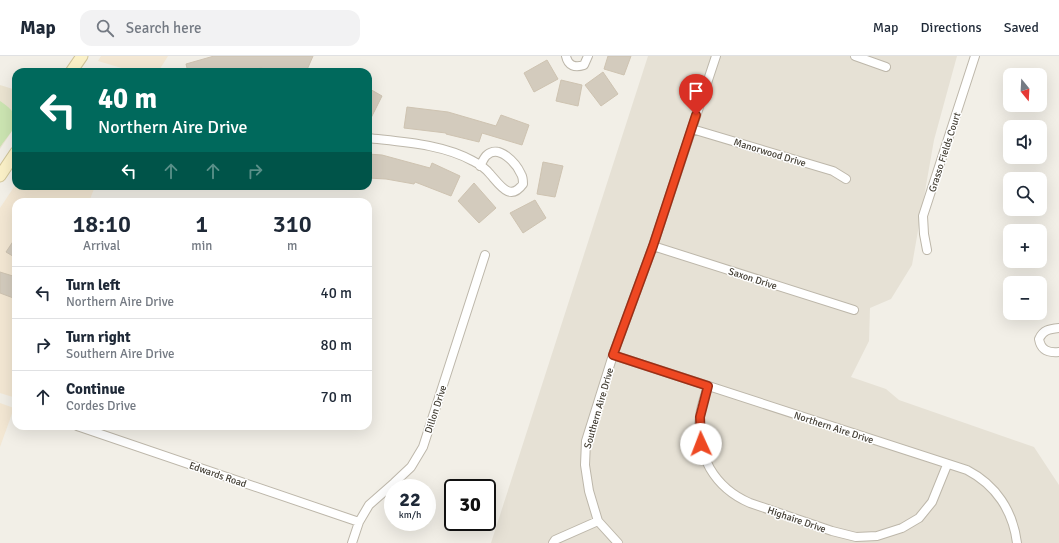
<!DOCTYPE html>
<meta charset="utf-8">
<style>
:root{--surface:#fff;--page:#f2f2f3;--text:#1f2937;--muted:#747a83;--line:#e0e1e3}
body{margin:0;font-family:Signika,sans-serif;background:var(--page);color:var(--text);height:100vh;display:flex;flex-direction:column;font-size:15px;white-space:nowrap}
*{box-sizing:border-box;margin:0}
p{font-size:13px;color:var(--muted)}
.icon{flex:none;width:22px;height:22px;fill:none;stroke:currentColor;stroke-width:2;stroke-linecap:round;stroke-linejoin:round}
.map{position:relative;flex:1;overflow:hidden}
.details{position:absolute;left:12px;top:142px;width:360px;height:232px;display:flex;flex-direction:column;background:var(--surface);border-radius:12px;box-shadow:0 4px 16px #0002}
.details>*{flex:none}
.banner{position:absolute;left:12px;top:12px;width:360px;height:122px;border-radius:12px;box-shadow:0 4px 16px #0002;background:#00695c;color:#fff;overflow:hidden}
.needle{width:26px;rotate:162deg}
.fabs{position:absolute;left:1003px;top:12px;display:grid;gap:8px}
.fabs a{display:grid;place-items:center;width:44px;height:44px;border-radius:8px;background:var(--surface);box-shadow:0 4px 16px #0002;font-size:20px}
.speed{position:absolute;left:384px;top:423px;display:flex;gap:8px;font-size:20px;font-weight:700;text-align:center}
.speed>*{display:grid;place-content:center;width:52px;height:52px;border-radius:50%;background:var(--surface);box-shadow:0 4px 16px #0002;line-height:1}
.speed small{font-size:10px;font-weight:400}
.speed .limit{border:2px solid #111;border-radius:6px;background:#fff;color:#111}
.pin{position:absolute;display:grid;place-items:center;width:34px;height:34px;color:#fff;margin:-41px -17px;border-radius:50% 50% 50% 0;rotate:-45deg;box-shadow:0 0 4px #0007}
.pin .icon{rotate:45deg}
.me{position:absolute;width:44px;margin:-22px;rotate:358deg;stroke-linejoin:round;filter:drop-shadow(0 0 3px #0008)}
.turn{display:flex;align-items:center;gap:14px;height:84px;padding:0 20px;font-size:18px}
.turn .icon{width:52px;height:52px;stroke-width:2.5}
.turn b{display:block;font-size:28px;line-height:34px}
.lanes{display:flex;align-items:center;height:38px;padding:0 20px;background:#0003;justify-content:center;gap:20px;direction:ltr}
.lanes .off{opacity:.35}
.eta{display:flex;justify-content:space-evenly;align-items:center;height:68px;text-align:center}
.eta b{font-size:24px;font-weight:600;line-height:28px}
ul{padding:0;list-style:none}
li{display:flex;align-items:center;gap:12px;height:52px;padding:0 20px;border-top:1px solid var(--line)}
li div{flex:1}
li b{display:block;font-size:15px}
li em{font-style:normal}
header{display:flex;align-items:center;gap:24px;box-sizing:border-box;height:56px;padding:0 20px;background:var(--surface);border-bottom:1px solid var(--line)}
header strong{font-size:19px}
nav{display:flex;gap:22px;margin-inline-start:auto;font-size:14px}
.search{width:280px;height:36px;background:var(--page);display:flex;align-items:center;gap:10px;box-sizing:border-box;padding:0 14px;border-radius:12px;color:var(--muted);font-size:15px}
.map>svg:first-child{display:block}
</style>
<header>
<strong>Map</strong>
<div class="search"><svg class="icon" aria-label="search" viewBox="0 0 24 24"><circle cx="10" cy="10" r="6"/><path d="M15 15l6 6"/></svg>Search here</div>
<nav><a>Map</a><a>Directions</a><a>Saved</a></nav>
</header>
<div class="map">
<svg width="1059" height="487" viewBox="0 0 1059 487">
<rect width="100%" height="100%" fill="#f2efe7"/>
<path fill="#e6e1d5" d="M648,0H957L934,84L912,209L891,243L870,252L869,285L851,321L886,333L899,344L1034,391L1059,429V487H491Z"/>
<path fill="#f3e7d3" d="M101,0H168L158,16H135L98,5Z
M16,128V130H95L89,146H16V342L0,337V152Z
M0,347L14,352L0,391Z"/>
<path fill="#ebe4d1" d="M0,29L16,34V69L0,93Z"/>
<path fill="#cce5b2" d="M0,45C27,63 15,70 0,91Z"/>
<path fill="#d3cbbd" stroke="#cec3b1" d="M214,0H313L306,16H289L281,14L280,16H274L261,12L244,16H188L186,8Z
M608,0H631L624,19L604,13Z
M547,4L558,23L534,36L524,17Z
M603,16L618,38L601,50L585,29Z
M561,24L582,29L578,50L556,45Z
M368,32L382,40L368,68Z
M407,51L448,56L496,70L501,59L529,69L522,89L482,77L479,86L446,78V77L404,72Z
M368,98L382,99L430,112L432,107L460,120L451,140L415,126L414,128L386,123L368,122Z
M543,106L563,110L555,141L537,138Z
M474,127L496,152L479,167L458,145Z
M535,144L546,162L523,177L510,157Z
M16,181V202L6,196Z
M0,216L16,221V243L0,237Z"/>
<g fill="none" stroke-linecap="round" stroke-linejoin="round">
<defs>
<path id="minor" d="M566,0C568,10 575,12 584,9L588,0
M855,0L886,11
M692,73L833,115L846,123
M368,82C403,86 442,88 473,105C479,108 486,113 490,118C500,129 510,146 523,128C523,124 523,121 521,118C516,107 499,88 487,99C484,101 482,107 480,110
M653,190L854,254
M927,194L924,178L923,160L975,0
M1059,272C1049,273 1043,274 1039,283C1041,295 1049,297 1059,296
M613,299L967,414C996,429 1013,455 1017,487
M708,330C705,340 701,350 700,360C695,399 715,432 750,447L832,475L856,481L877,480L902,472L919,462L932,446L947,409
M77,370L359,466
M352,487L359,466L369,449L394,427L411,411L423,391L485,199
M553,487L555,484L598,465
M618,487L598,465L589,435L585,409L586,385L613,299L653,190L716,0"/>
<path id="secondary" d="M71,16L82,0
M0,120L16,96"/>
</defs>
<use href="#minor" stroke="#bdb7aa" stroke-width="10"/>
<use href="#secondary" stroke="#d0c498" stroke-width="13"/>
<use href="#minor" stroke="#fff" stroke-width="8"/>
<use href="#secondary" stroke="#fbf1c8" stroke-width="11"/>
</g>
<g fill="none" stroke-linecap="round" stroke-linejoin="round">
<defs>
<path id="route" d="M696,59L653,190L613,299L708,330L700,361L701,388"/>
</defs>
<use href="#route" stroke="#9b2f16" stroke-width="10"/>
<use href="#route" stroke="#ee4822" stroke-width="7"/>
</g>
<g text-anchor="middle" stroke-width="3" stroke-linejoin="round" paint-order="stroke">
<g font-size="10" fill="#454036" stroke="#fff">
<text transform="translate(770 96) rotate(17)" y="4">Manorwood Drive</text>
<text transform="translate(944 96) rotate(-72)" y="4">Grasso Fields Court</text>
<text transform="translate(753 222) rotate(18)" y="4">Saxon Drive</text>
<text transform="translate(598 352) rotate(-74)" y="4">Southern Aire Drive</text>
<text transform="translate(435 353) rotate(-72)" y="4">Dillon Drive</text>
<text transform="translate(834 371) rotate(18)" y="4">Northern Aire Drive</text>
<text transform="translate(218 418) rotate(19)" y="4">Edwards Road</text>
<text transform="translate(797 463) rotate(19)" y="4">Highaire Drive</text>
</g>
</g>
</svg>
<div class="fabs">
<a><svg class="needle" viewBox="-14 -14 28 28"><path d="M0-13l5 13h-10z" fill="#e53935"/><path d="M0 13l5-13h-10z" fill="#747a83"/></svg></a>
<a><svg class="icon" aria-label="sound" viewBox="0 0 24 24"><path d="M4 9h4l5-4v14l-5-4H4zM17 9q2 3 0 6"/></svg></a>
<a><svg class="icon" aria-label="search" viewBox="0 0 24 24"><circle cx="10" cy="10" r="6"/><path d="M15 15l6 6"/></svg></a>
<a>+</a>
<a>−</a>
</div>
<div class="speed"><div>22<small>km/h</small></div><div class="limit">30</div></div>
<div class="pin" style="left:696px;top:59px;background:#d93025"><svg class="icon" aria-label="arrive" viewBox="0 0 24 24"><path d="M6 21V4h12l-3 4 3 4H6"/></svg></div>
<svg class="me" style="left:701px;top:388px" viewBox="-20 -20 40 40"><circle r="19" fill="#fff"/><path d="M0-13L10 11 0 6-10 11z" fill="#ee4822"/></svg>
<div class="banner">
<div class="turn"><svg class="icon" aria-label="left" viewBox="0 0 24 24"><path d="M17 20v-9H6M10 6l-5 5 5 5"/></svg><div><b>40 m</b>Northern Aire Drive</div></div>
<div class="lanes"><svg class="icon" aria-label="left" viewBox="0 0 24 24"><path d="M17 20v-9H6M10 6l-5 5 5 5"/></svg><svg class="icon off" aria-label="ahead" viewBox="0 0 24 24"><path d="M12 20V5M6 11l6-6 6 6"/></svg><svg class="icon off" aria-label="ahead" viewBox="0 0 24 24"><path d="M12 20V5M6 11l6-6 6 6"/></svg><svg class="icon off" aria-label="right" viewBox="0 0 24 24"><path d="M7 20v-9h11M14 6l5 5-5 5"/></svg></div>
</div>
<section class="details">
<div class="eta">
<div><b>18:10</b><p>Arrival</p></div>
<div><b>1</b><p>min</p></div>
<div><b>310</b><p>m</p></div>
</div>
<ul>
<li><svg class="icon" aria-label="left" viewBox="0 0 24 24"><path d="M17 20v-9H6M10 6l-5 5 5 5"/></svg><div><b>Turn left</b><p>Northern Aire Drive</p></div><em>40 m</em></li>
<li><svg class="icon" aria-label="right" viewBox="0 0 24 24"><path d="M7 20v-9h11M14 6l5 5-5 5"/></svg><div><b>Turn right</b><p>Southern Aire Drive</p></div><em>80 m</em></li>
<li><svg class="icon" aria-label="ahead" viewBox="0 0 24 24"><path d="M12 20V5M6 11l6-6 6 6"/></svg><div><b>Continue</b><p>Cordes Drive</p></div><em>70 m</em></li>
</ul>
</section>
</div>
